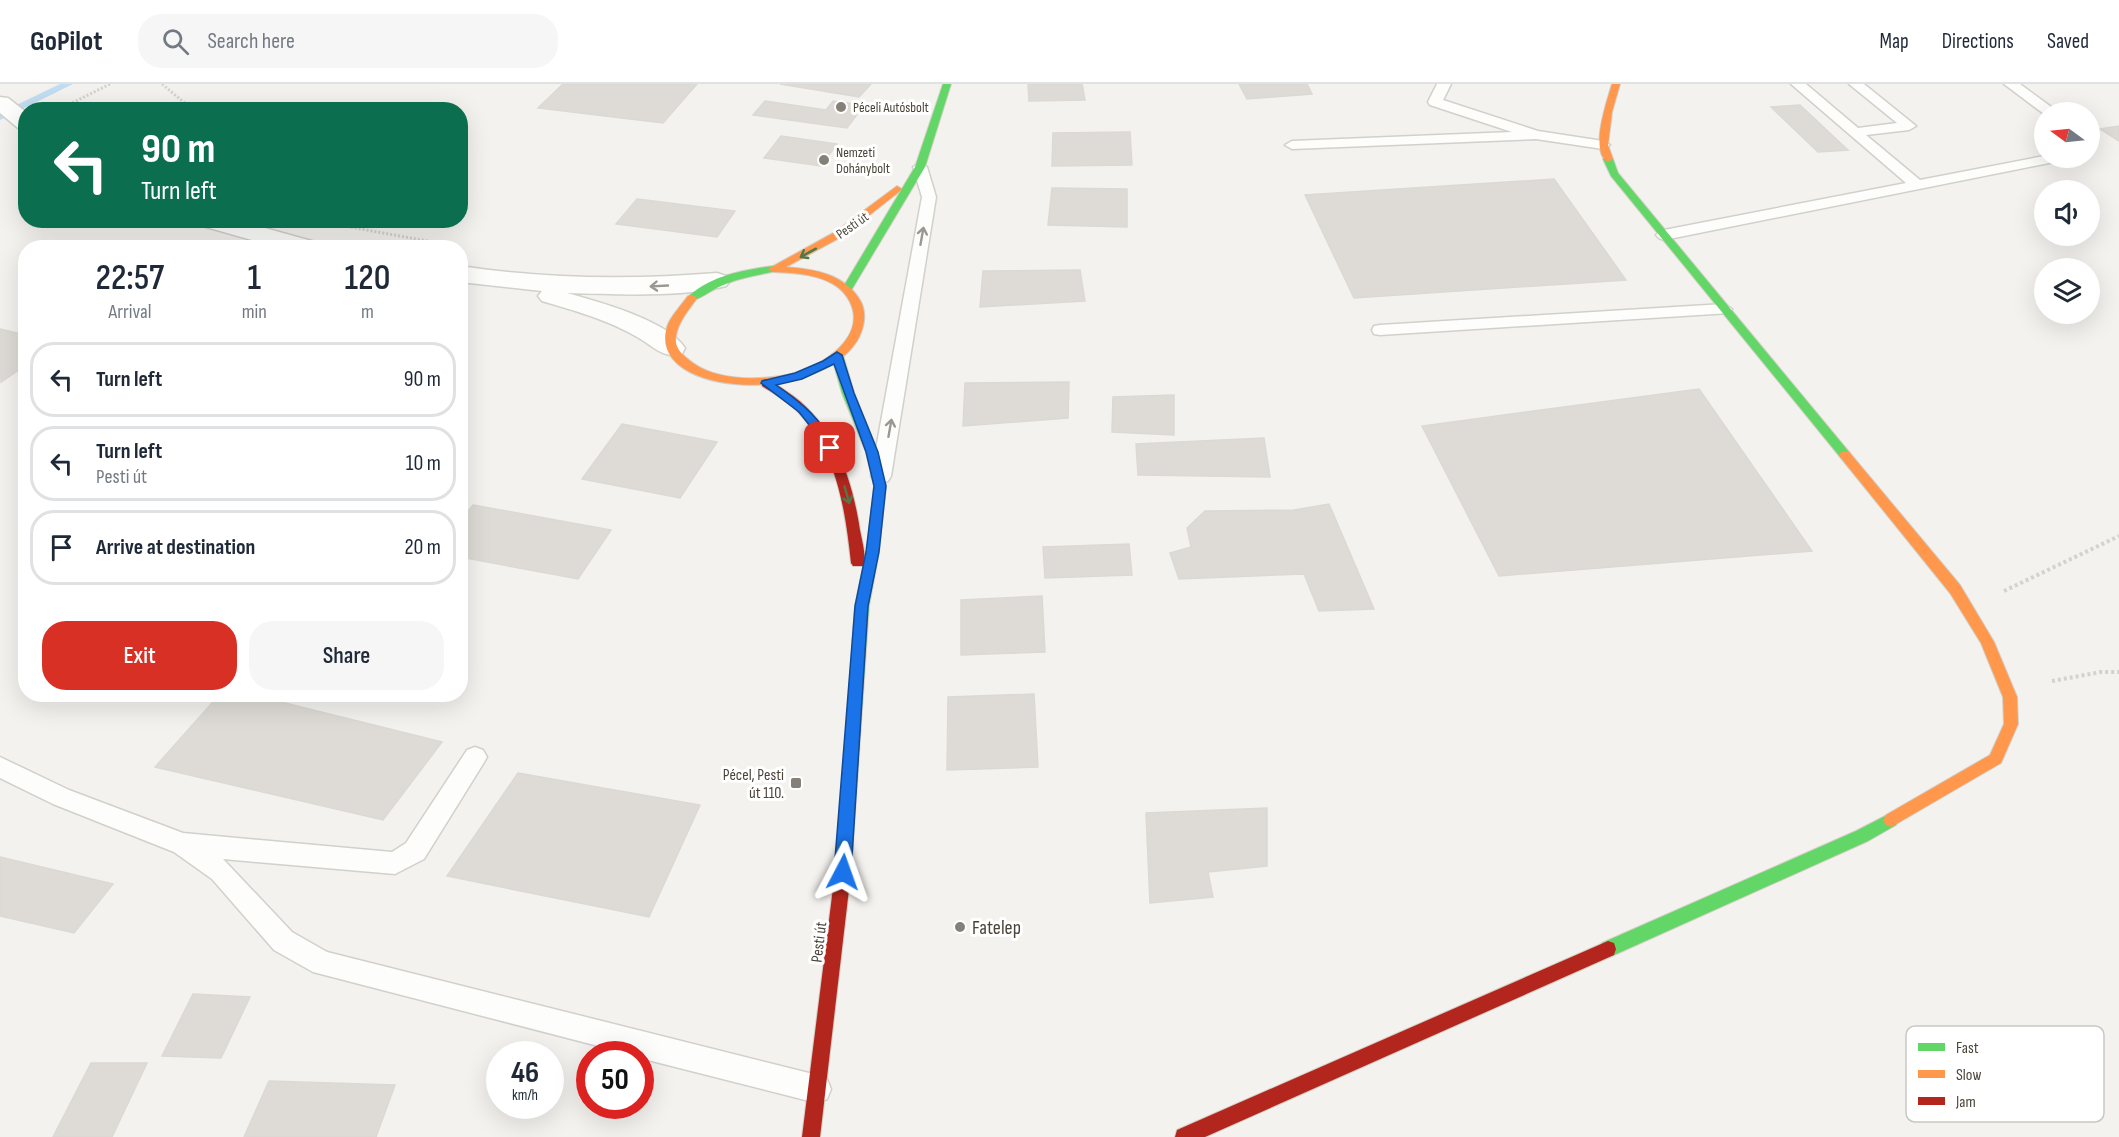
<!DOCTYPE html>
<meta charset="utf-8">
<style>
:root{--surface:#fff;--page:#f6f6f7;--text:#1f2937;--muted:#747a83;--line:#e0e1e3;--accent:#d93025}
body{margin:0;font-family:"Sofia Sans Condensed",sans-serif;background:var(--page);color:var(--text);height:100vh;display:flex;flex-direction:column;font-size:22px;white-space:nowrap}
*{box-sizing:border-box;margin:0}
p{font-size:20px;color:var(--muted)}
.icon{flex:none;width:33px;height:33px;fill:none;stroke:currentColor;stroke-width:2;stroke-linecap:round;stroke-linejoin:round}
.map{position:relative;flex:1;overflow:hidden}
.sheet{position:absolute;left:18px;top:156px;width:450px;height:462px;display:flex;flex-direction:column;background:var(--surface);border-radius:24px;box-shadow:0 6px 24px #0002}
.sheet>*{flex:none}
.top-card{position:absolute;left:18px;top:18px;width:450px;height:126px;border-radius:24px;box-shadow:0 6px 24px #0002;background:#0b6e4f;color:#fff;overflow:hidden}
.needle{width:39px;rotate:285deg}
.buttons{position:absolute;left:2034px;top:18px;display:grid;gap:12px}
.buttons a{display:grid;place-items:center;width:66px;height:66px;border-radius:50%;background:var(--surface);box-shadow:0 6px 24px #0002;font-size:30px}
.speed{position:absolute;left:486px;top:957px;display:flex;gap:12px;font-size:30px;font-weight:700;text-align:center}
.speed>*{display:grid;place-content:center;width:78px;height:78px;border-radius:50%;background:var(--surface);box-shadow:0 6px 24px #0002;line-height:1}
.speed small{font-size:15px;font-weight:400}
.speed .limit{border:9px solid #d22;background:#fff;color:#111}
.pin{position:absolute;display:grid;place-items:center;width:51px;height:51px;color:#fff;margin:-26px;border-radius:12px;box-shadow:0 3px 9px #0006}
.me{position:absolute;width:66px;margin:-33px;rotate:4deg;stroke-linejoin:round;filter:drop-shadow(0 0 4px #0008)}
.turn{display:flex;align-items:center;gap:21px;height:126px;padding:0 24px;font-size:27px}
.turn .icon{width:78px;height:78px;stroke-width:2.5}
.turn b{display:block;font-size:42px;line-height:51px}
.eta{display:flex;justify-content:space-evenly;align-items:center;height:102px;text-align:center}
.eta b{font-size:36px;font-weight:600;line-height:42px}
.action{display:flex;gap:12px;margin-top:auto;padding:12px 24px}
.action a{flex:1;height:69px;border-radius:24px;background:var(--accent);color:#fff;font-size:24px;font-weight:600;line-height:69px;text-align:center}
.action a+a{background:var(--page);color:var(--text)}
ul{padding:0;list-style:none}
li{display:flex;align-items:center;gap:18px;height:75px;margin:0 12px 9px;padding:0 12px;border:3px solid var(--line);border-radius:24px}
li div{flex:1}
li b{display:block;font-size:22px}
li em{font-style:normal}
header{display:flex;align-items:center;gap:36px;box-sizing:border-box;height:84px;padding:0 30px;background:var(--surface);border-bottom:2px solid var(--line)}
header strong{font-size:28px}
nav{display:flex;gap:33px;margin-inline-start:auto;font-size:21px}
.search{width:420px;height:54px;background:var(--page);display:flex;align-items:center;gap:15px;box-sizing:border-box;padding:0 21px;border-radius:24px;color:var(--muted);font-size:22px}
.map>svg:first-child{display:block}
</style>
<header>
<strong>GoPilot</strong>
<div class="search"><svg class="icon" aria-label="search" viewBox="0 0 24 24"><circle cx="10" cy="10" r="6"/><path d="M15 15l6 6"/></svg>Search here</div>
<nav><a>Map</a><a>Directions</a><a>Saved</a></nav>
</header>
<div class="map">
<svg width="2119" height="1053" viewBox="0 0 2119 1053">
<rect width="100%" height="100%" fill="#f4f2ee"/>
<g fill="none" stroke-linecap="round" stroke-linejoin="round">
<path fill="#c0ddf1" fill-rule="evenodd" d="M60,0H73L0,36V29Z"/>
</g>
<path fill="#dedbd6" stroke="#dcd9d4" stroke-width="1.5" d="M563,0H697L663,39L538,24Z
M780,0H871L859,13Z
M1028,0H1082L1085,16L1029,17Z
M1239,0H1307L1312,10L1247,15Z
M765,17L826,26L833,17L864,21L847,44L753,31Z
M1800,21L1848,66L1818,68L1771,23Z
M2119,42V57L2100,45Z
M1130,48L1132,81L1052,82L1053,49Z
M781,52L837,60L821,82L764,74Z
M1554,95L1626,196L1354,214L1305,111Z
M1052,104L1127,105V143L1048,141Z
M637,115L735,127L717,153L616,140Z
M1080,186L1085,217L980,223L983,187Z
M0,245L26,251V281L1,298Z
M1069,298L1068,334L963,342L965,299Z
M1699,305L1812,467L1499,492L1422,342Z
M1174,311V351L1112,348L1113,313Z
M622,340L717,358L680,414L582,395Z
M1264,354L1270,393L1138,391L1136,360Z
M1329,420L1374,525L1319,527L1304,490L1179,495L1170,469L1191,463L1187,444L1205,427L1294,426Z
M473,421L611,446L578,495L460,473V437Z
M1129,460L1132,491L1045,494L1043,463Z
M1042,512L1045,568L961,571V516Z
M220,610H249L442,658L383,736L155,683Z
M1034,610L1038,683L947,686L948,613Z
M518,689L700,721L649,833L447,792Z
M1267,724V782L1208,788L1213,813L1150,819L1146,729Z
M0,773L113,800L74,849L0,832Z
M193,910L250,913L221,974L162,972Z
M91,979H147L112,1053H53Z
M269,997L395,1001L376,1053H244Z"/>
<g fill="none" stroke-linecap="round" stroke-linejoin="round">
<defs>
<path id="lane" d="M1437,0H1451L1443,16L1538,47L1603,57L1610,61L1603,65L1536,55L1292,65L1285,61L1292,57L1512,48L1430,21L1428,18Z
M1791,0H1806L1858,44L1897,39L1849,0H1864L1916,42L1909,46L1866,51L1920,96L2044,72V74H2061L2054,78L1664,156L1659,154L1656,151L1659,148L1664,146L1906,99Z
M2004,0H2020L2058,28L2044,30Z
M920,79L927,83L936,113L891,392L888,397L881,399L874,397L871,392L922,113L913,83Z
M1724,220L1732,225L1730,229L1380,251L1374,250L1372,246L1374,242L1380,241Z
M475,663L483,666L487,673L483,680L424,775L395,790L223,775L292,848L327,868L817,991L827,995L831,1005L827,1015L817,1019L640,974V970H629L313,888L274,866L212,795L174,768L53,720L0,694V673L69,706L183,749L392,768L406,759L467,666Z"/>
<path id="street" d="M0,13L8,14L26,28V45L18,44L0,29Z
M195,136H236L319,159L322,164H280L199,141Z
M460,182C546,195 631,196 717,189L726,192L730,197L726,202C680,214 615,210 567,209C599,218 667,236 685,264L682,270C664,275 654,263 639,254C609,236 575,227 542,217L538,212L542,207L460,198Z"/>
<path id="fast" d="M943,0H951L925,83L852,205L847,208L843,207L842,205L915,83Z
M1608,72L1613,75L1618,89L1849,368L1851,371L1849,374H1841L1611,92L1603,75Z
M773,182L778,185L777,187C759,191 742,193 726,200C714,204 704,213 692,217L687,214C708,192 744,186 773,182Z
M837,268L843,271L854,309L878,368L886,402L879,467L869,522L861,639L859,643L854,645L849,643L847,639L855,522L867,467L874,402L866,368L842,309L831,271Z
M1891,729L1896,731L1899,736L1896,741L1868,757L1614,871L1608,873L1602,871L1600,865L1602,859L1856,747Z"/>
<path id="slow" d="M1612,0H1620L1612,28L1608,61L1613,75L1608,78C1589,68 1607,17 1612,0Z
M897,102L902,105L900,107L843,152L786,183C814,185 846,190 861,218C867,230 864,245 857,257C812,326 637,309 669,238C674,229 682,220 688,212L692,211L697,214C689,226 674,242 676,259C678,268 686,274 693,279C718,297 758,296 787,291C817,286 868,255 850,218C837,191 800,189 773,188L768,185L835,148Z
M1845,367L1849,368L1960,501L1994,558L2017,613L2018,640L2001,679L1891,743L1886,741L1883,736L1886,731L1990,671L2004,640L2003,613L1981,559L1950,509L1841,374L1839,371L1841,368Z"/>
<path id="jam" d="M766,295C773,298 780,303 786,307C833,337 852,393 860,446C862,457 867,473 863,482H853L851,479C845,424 837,367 796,326C786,316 773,309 762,302V296Z
M854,633L859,635L861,639L851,788L820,1053H802L835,788L847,639L849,635Z
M1608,857L1614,859L1616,865L1614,871L1205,1053H1175L1177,1046Z"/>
</defs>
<use href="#lane" stroke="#d2d0cb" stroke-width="3"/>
<use href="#street" stroke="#d2d0cb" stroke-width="3"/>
<use href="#fast" stroke="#d3cfc5" stroke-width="2"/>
<use href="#slow" stroke="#d3cfc5" stroke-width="2"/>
<use href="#jam" stroke="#d3cfc5" stroke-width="2"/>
<path stroke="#d3d2cc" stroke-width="3" stroke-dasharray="2 2" stroke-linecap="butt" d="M162,0L193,26
M58,26L110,0
M339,141L444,160"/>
<path stroke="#d3d2cc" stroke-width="4" stroke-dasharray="3 3" stroke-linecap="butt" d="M2004,507L2119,452
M2052,597L2101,588H2119"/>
<use href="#lane" fill="#fdfdfc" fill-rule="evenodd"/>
<use href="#street" fill="#fdfdfc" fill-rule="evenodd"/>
<use href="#fast" fill="#63d668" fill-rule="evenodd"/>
<use href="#slow" fill="#ff974d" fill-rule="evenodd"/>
<use href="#jam" fill="#b3261e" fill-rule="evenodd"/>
</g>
<defs><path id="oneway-shaft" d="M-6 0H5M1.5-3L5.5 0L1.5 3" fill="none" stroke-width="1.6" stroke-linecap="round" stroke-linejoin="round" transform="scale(1.5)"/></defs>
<g stroke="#9b9791">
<use href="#oneway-shaft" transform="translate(922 152) rotate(-80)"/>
<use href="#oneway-shaft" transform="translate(659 202) rotate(177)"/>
<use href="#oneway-shaft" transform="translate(890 344) rotate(-80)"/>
</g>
<g stroke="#537749">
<use href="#oneway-shaft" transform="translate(808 169) rotate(151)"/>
<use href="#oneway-shaft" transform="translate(847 411) rotate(74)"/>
</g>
<path fill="#1a73e8" stroke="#114b97" stroke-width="1.5" d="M837,268L842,271L854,309L878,368L886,402L879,468L868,522L851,788L848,793L843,795L837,793L834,788L855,522L866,468L874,402L866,368L834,280L802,295L776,301C802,319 822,336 836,364L830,368L826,367L818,352L799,328L761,299L762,297L795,289L823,277Z"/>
<g fill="#868178" stroke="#fff" stroke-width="2">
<circle cx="841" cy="23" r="6"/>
<circle cx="824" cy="76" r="6"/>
<rect x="790" y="693" width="12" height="12" rx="3"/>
<circle cx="960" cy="843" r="6"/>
</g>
<g text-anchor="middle" stroke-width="6" stroke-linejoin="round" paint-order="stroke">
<g font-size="14" fill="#4b4439" stroke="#fff" text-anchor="start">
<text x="853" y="28">Péceli Autósbolt</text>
<text x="836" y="73">Nemzeti<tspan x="836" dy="16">Dohánybolt</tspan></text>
</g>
<g font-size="14" fill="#4b4439" stroke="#fff">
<text transform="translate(852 141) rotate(-35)" y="5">Pesti út</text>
</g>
<g font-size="16" fill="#4b4439" stroke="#fff" text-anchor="end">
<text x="784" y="696">Pécel, Pesti<tspan x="784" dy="18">út 110.</tspan></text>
</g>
<g font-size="16" fill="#4b4439" stroke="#fff">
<text transform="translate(818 858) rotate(-83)" y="6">Pesti út</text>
</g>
<g font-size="20" fill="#4b4439" stroke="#fff" text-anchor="start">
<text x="972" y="850">Fatelep</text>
</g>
</g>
<rect x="1906" y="942" width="198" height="96" rx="9" fill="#fff" stroke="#c9c7c4" stroke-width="1.5"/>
<rect x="1918" y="959" width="27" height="8" fill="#63d668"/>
<rect x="1918" y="986" width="27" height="8" fill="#ff974d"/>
<rect x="1918" y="1013" width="27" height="8" fill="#b3261e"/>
<g font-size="16" fill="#4b4439">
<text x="1956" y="969">Fast</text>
<text x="1956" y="996">Slow</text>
<text x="1956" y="1023">Jam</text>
</g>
</svg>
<div class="buttons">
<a><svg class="needle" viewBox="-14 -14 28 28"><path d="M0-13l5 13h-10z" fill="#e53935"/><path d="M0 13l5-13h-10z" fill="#747a83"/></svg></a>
<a><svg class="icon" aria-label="sound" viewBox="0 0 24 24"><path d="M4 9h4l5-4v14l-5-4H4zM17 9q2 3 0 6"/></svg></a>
<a><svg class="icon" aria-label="layers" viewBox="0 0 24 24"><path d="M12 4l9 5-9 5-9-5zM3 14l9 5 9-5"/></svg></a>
</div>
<div class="speed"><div>46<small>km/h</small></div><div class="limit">50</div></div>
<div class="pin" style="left:830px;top:364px;background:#d93025"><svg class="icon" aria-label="arrive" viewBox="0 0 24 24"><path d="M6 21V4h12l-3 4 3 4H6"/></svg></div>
<svg class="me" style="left:843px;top:788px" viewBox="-20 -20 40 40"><path d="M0-17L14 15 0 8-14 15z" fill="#1a73e8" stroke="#fff" stroke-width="4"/></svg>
<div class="top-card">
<div class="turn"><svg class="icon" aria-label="left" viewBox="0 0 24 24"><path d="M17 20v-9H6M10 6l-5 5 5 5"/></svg><div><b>90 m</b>Turn left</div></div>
</div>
<section class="sheet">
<div class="eta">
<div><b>22:57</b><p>Arrival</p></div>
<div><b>1</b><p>min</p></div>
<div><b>120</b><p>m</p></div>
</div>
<ul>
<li><svg class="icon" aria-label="left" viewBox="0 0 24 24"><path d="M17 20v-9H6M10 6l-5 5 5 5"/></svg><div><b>Turn left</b></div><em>90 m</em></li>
<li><svg class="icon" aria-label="left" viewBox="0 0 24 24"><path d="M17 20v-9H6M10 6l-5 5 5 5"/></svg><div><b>Turn left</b><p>Pesti út</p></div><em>10 m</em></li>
<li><svg class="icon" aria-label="arrive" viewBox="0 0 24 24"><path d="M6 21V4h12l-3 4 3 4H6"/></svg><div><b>Arrive at destination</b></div><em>20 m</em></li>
</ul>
<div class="action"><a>Exit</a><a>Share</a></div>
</section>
</div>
